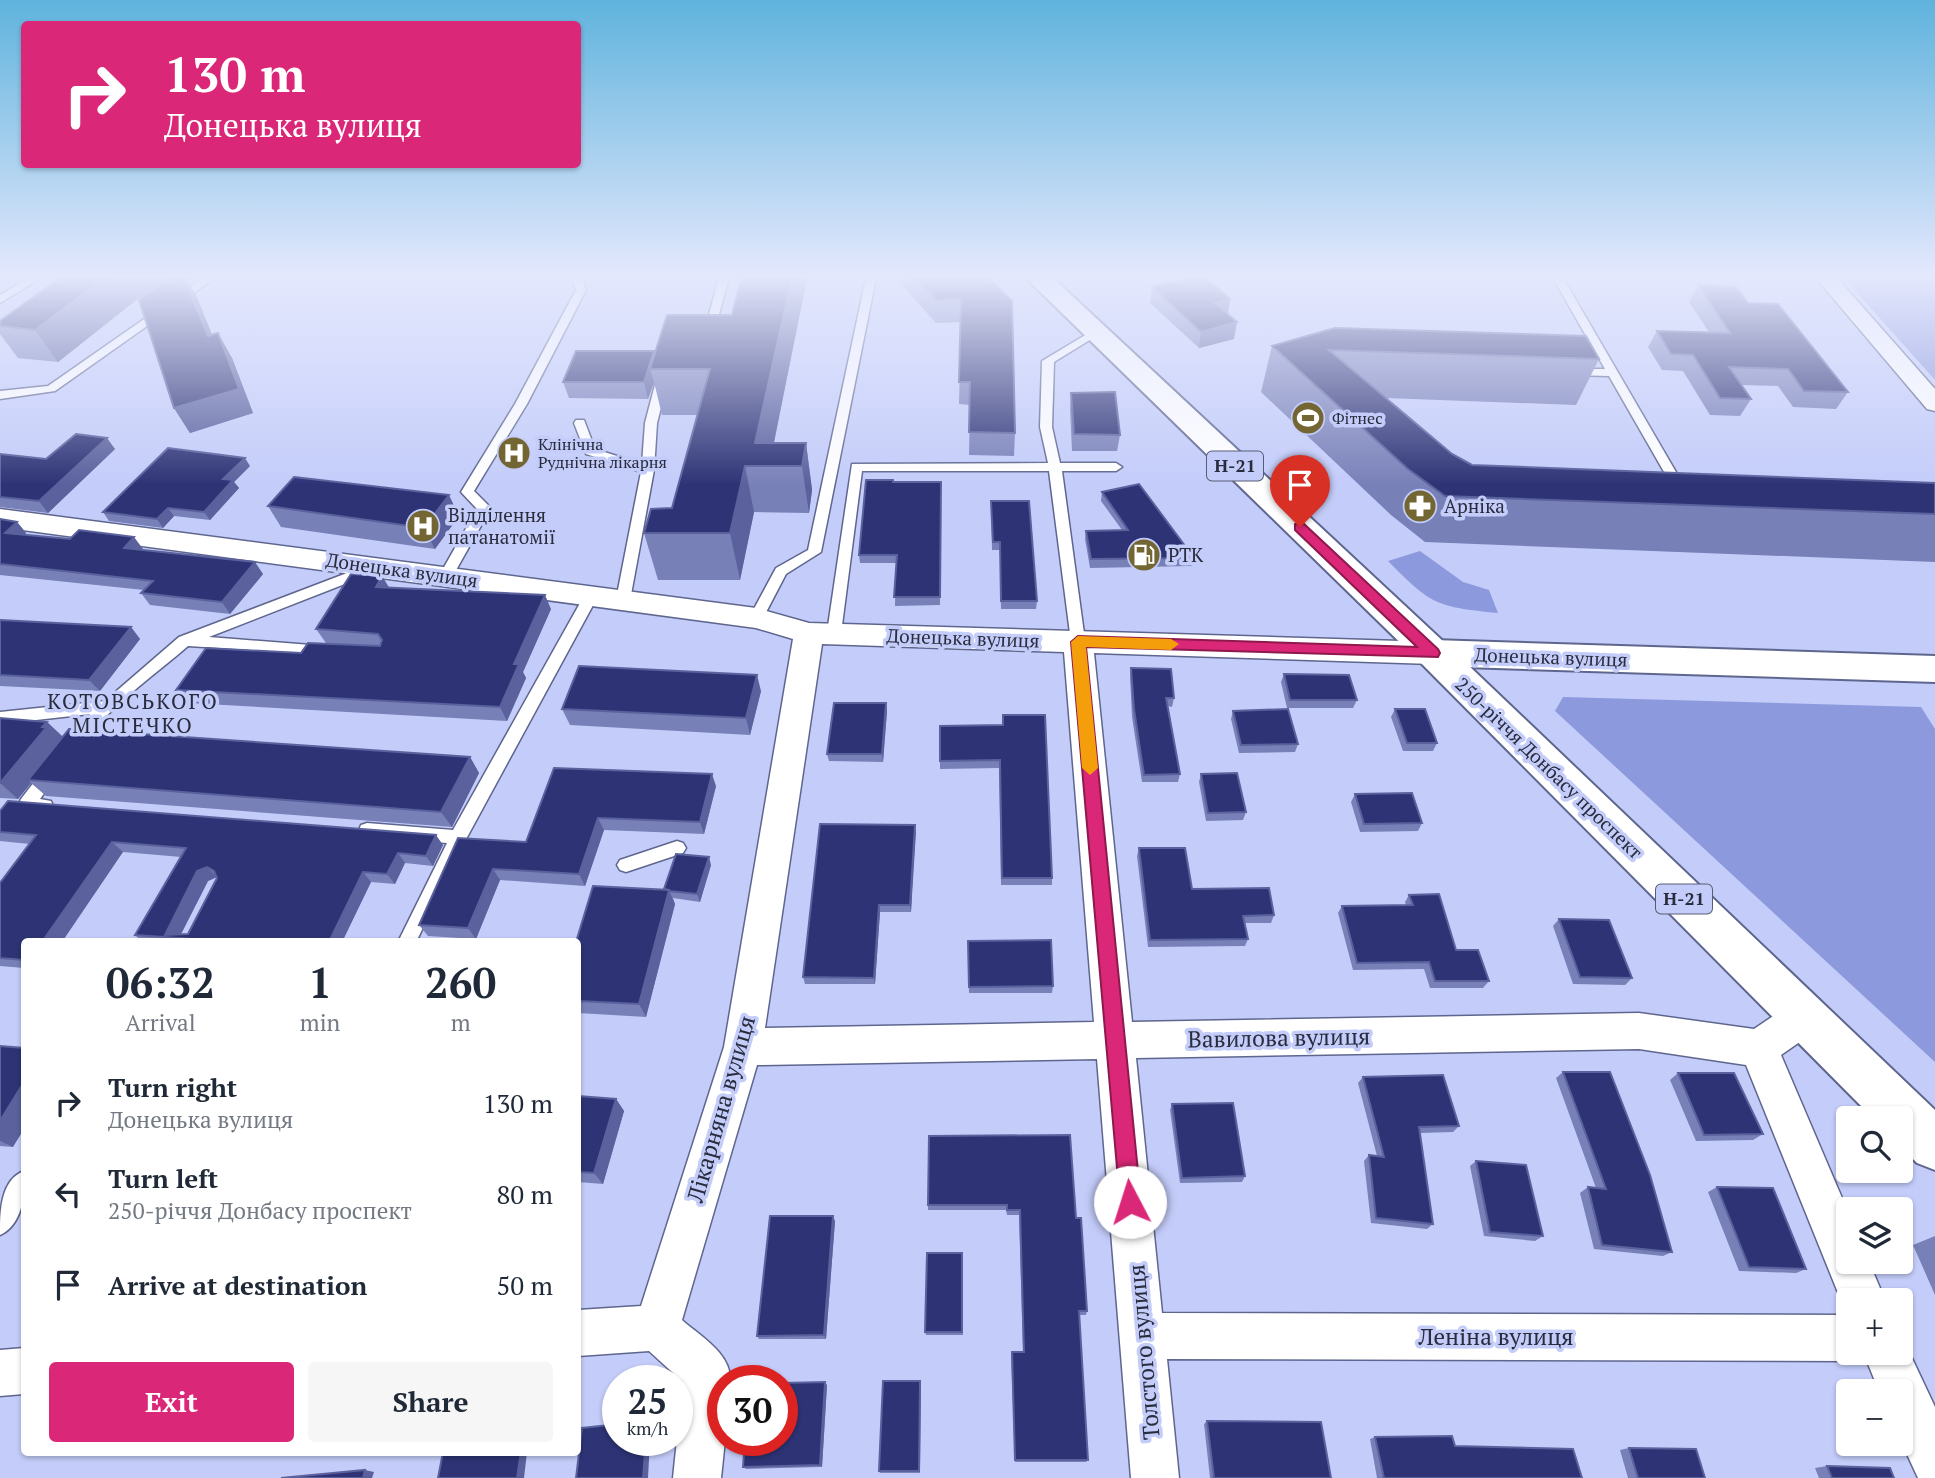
<!DOCTYPE html>
<meta charset="utf-8">
<style>
:root{--surface:#fff;--page:#f6f6f7;--text:#1f2937;--muted:#747a83;--accent:#db2777}
body{margin:0;font-family:"PT Serif",serif;background:var(--page);color:var(--text);height:100vh;display:flex;flex-direction:column;font-size:26px;white-space:nowrap}
*{box-sizing:border-box;margin:0}
p{font-size:23px;color:var(--muted)}
.icon{flex:none;width:38px;height:38px;fill:none;stroke:currentColor;stroke-width:2;stroke-linecap:round;stroke-linejoin:round}
.map{position:relative;flex:1;overflow:hidden}
.side{position:absolute;left:21px;top:938px;width:560px;height:518px;display:flex;flex-direction:column;background:var(--surface);border-radius:7px;box-shadow:0 2px 5px #0004}
.side>*{flex:none}
.guide{position:absolute;left:21px;top:21px;width:560px;height:147px;border-radius:7px;box-shadow:0 2px 5px #0004;background:#db2777;color:#fff;overflow:hidden}
.tools{position:absolute;left:1836px;top:1106px;display:grid;gap:14px}
.tools a{display:grid;place-items:center;width:77px;height:77px;border-radius:7px;background:var(--surface);box-shadow:0 2px 5px #0004;font-size:35px}
.speed{position:absolute;left:602px;top:1365px;display:flex;gap:14px;font-size:35px;font-weight:700;text-align:center}
.speed>*{display:grid;place-content:center;width:91px;height:91px;border-radius:50%;background:var(--surface);box-shadow:0 2px 5px #0004;line-height:1}
.speed small{font-size:18px;font-weight:400}
.speed .limit{border:10px solid #d22;background:#fff;color:#111}
.pin{position:absolute;display:grid;place-items:center;width:60px;height:60px;color:#fff;margin:-72px -30px;border-radius:50% 50% 50% 0;rotate:-45deg;box-shadow:0 0 7px #0007}
.pin .icon{rotate:45deg}
.me{position:absolute;width:77px;margin:-38px;rotate:355deg;stroke-linejoin:round;filter:drop-shadow(0 0 5px #0008)}
.turn{display:flex;align-items:center;gap:24px;height:147px;padding:0 28px;font-size:32px}
.turn .icon{width:91px;height:91px;stroke-width:2.5}
.turn b{display:block;font-size:49px;line-height:60px}
.eta{display:flex;justify-content:space-evenly;align-items:center;height:119px;text-align:center}
.eta b{font-size:42px;font-weight:700;line-height:49px}
.cta{display:flex;gap:14px;margin-top:auto;padding:14px 28px}
.cta a{flex:1;height:80px;border-radius:7px;background:var(--accent);color:#fff;font-size:28px;font-weight:700;line-height:80px;text-align:center}
.cta a+a{background:var(--page);color:var(--text)}
ul{padding:0;list-style:none}
li{display:flex;align-items:center;gap:21px;height:91px;padding:0 28px}
li div{flex:1}
li b{display:block;font-size:26px}
li em{font-style:normal}
.map>svg:first-child{display:block}
</style>
<div class="map">
<svg width="1935" height="1478" viewBox="0 0 1935 1478">
<rect width="100%" height="100%" fill="#c4cdfa"/>
<path fill="#8c99dc" d="M1844,278H1935V380Z
M1420,551L1463,582L1489,590L1498,613C1437,607 1431,605 1388,561Z
M1563,697L1921,707L1935,729V1062L1555,711Z"/>
<g fill="none" stroke-linecap="round" stroke-linejoin="round">
<defs>
<path id="service" d="M29,278H41L0,303V295Z
M203,278H215L55,391L0,399V391L48,386Z
M572,278H582L586,290L527,404L474,491L491,508L451,579H441L439,576L477,509L461,492L515,404L576,290Z
M719,278H729L713,336L708,339L703,336Z
M866,278H876L821,552L786,574L761,622H751L749,618L776,568L808,550Z
M1553,278H1563L1687,491L1686,494L1681,495L1675,491L1609,376L1573,375L1567,372L1573,369H1605Z
M1092,331L1101,333L1054,362L1052,427L1060,463H1116L1122,467L1116,471H1062L1085,641L1083,645L1078,646L1071,641L1049,471H862L841,633L839,637H829L827,633L852,464L1048,463L1040,427L1042,361Z
M663,374L669,377L657,423L654,470L630,600L623,605L616,600L641,472L586,454L574,423L576,420H584L595,449L642,464L645,423L657,377Z
M368,565L375,570L373,573L209,637L324,646L331,651L329,655L188,646C158,672 124,696 97,726C88,735 81,756 66,751L64,747L90,714L0,724V712L105,701L179,637Z
M591,591L598,596L465,841L416,942H398L447,843L367,837L361,835L359,830L361,825L367,823L453,830L584,596Z
M51,767L57,768L59,773L40,799L51,801L53,806L51,811L45,813L21,809L19,804L21,799L45,768Z
M677,841L683,843L686,848L683,853L626,872L620,870L617,865L620,860Z
M24,1171C26,1191 23,1225 0,1235C0,1213 0,1180 24,1171Z"/>
<path id="minor" d="M1816,278H1837L1935,389V411L1927,409Z
M0,509L756,608L809,623L1433,642L1443,645L1448,653L1443,661L1433,664L1094,653L1132,1022L1639,1013L1754,1029L1791,1004L1804,999L1817,1004L1823,1017L1817,1030L1781,1055L1848,1212V1262H1869L1885,1300H1848V1353H1900L1902,1337L1935,1407V1478H1918L1900,1439V1391H1879L1864,1354L1848,1361L1167,1359L1179,1478H1131L1097,1059L757,1065L682,1320C700,1336 732,1354 730,1381H723L725,1440L721,1478H673L683,1382L649,1351L578,1356V1310L641,1306L724,1047L793,639L756,628L0,527ZM822,644L1064,652L1094,1022L765,1028ZM1639,1049L1746,1065L1847,1315L1162,1313L1136,1058Z
M24,1348V1394L0,1396V1350Z"/>
<path id="secondary" d="M1433,640L1935,656V682L1433,666L1420,662L1415,653L1420,644Z"/>
<path id="primary" d="M1026,278H1053L1446,644L1935,1110V1170L1917,1163L1900,1146V1118H1873L1420,662Z"/>
</defs>
<use href="#service" stroke="#5e668e" stroke-width="3"/>
<use href="#minor" stroke="#5e668e" stroke-width="3"/>
<use href="#secondary" stroke="#5e668e" stroke-width="4"/>
<use href="#primary" stroke="#5e668e" stroke-width="4"/>
<use href="#service" fill="#fff" fill-rule="evenodd"/>
<use href="#minor" fill="#fff" fill-rule="evenodd"/>
<use href="#secondary" fill="#fff" fill-rule="evenodd"/>
<use href="#primary" fill="#fff" fill-rule="evenodd"/>
</g>
<path fill="#7880b8" fill-rule="evenodd" d="M741,278H807L774,443H806L812,490L809,513L754,512L740,580H658L644,533L672,508L697,415H662L654,382L648,399L569,398L563,382L655,354L732,315Z
M896,278H989L1015,433L1014,456L969,455L970,405L959,404L961,322L936,323Z
M188,282L196,295L212,335L232,358L253,413L190,433L174,408L140,297L58,362L18,358L0,334V321Z
M1698,285L1748,303L1848,392L1836,409L1793,407L1778,386L1741,385L1751,399L1740,416L1710,415L1683,371L1662,370L1648,347L1657,331L1709,332L1689,302Z
M1152,287L1230,299L1228,314L1234,339L1199,348L1150,303Z
M1272,346L1599,359L1576,405L1386,398L1452,454L1472,465L1935,483V562L1425,542L1391,515L1261,392Z
M1071,393L1120,435L1117,451H1072L1070,409Z
M115,449L48,513L0,507V454L46,459Z
M250,466L234,482L239,488L210,520L174,516L163,528L109,521L103,512Z
M893,482H941L940,605L895,606L896,563H860L859,555Z
M1102,492L1194,558L1192,566L1090,568L1085,539L1086,531L1122,530L1101,501Z
M268,506L459,516L435,549L281,527Z
M991,510L1037,601L1036,609H1001L1000,550H992Z
M0,519L17,522L26,533L25,535L143,549L142,550L263,574L230,614L150,605L141,593L144,590L0,575Z
M382,576L389,587L551,609L523,672L526,678L507,721L188,703L176,690L341,645L326,643L316,629Z
M0,620L131,627L140,639L100,691L0,686Z
M1131,668L1174,698L1172,707L1168,706L1180,774L1178,782H1142L1132,717L1130,676Z
M1284,674L1357,700L1353,708H1287L1281,682Z
M761,691L750,735L570,725L562,709Z
M886,703L887,711L883,762L829,761L827,754Z
M1395,709L1437,743L1433,751H1403L1391,717Z
M1233,711L1298,744L1295,752L1239,753L1231,719Z
M0,718L47,722L63,737L470,757L479,773L452,827L46,796L31,783L18,799L0,798Z
M1002,725L1052,878V885H1001L999,768L940,769V761Z
M554,768L716,786L704,834L604,830L585,886L500,880L476,939L428,936L419,925L526,842Z
M1201,774L1246,812L1243,820L1206,821L1199,782Z
M1355,794L1422,823L1418,831L1360,832L1351,802Z
M0,811L443,845L433,866L405,863L395,884L371,882L342,942H142L135,935L181,857L123,852L24,942V968L0,966V883L30,844L0,841ZM217,877V878L188,934H181L208,881Z
M915,825L911,912H880L875,984H805L803,977Z
M1139,848L1192,889L1274,915L1271,923H1244L1248,939L1245,946L1148,947L1137,856Z
M711,865L700,902L673,898L675,904L646,1017L578,1013V942L664,889Z
M1409,895L1456,950L1489,981L1483,988H1430L1424,969L1353,970L1338,913L1342,906L1406,905L1405,902Z
M1559,919L1632,978L1625,985L1573,984L1553,926Z
M968,941L1053,986L1052,993H969Z
M0,1046L13,1147L0,1146Z
M1563,1072L1672,1252L1663,1256L1594,1249L1580,1193L1588,1187L1596,1188L1556,1078Z
M1678,1073L1763,1134L1753,1140L1696,1141L1670,1080Z
M1363,1077L1459,1126L1453,1132L1420,1133L1433,1224L1427,1229L1371,1223L1364,1161L1369,1155L1377,1156L1358,1083Z
M578,1096L616,1099L624,1111L603,1184L578,1182Z
M1172,1104L1245,1176L1242,1182L1180,1183L1170,1110Z
M929,1136L1076,1218L1087,1311L1086,1315H1079L1088,1460L1086,1462H1015L1011,1355L1012,1352H1023L1019,1215H1007L1006,1210H928Z
M1476,1161L1543,1236L1535,1241L1484,1236L1470,1166Z
M1717,1187L1806,1269L1796,1273L1739,1271L1708,1192Z
M835,1221L826,1339H759L757,1336Z
M1935,1236V1295L1913,1245Z
M962,1253L963,1335H926L925,1332Z
M920,1381V1473H880L879,1471Z
M827,1385L822,1467L746,1469L743,1467Z
M1207,1421L1331,1478H1210L1204,1424Z
M1375,1437L1455,1446L1582,1478H1377L1370,1439Z
M1629,1448L1705,1478H1628L1620,1450Z
M1827,1466L1894,1478H1819L1815,1468Z"/>
<path fill="#5a619d" d="M105,278H194L188,282L196,295L222,360L150,312L140,297L58,362L35,330Z
M792,278H807L769,466L755,443Z
M1230,299L1227,315L1215,303Z
M1237,322L1234,339L1199,348L1201,332Z
M218,333L232,358L253,413L190,433L174,408Z
M654,351L658,367L650,369L654,382L648,399L644,382Z
M107,438L115,449L48,513L39,501Z
M806,443L812,490L809,513L802,466Z
M245,458L250,466L234,482L239,488L210,520L204,512L223,479Z
M745,466L754,512L740,580L730,533Z
M449,495L459,516L435,549L424,528Z
M168,508L174,516L163,528L157,519Z
M17,522L26,533L15,544L5,533Z
M134,537L143,549L133,559L124,548Z
M255,562L263,574L230,614L222,602Z
M382,576L390,590L376,587Z
M545,595L551,609L523,672L526,678L507,721L500,707L514,664Z
M131,627L140,639L100,691L89,680Z
M757,675L761,691L750,735L746,718Z
M886,703L887,711L883,762L882,754Z
M47,722L64,738L28,780L31,783L18,799L0,783Z
M470,757L479,773L452,827L441,812Z
M712,774L716,786L704,834L700,822Z
M598,818L604,830L585,886L579,874Z
M915,825L916,832L911,912L910,905Z
M436,835L443,845L433,866L426,856Z
M112,842L123,852L62,942H42Z
M398,853L405,863L395,884L387,874Z
M709,857L711,865L700,902L697,894Z
M207,867L217,877L208,881L179,938L165,935L197,871Z
M493,869L500,880L476,939L468,928Z
M363,872L371,882L342,942H329Z
M669,890L675,904L646,1017L639,1004Z
M879,905L880,912L875,984L874,978Z
M24,1082V1129L13,1147L0,1141V1121Z
M616,1099L624,1111L603,1184L594,1173Z
M833,1216L835,1221L826,1339L824,1335Z
M920,1381L921,1384L920,1473L919,1471Z
M825,1382L827,1385L822,1467L820,1465Z
M646,1440H650L648,1478H643Z
M521,1452H527L524,1478H517Z
M365,1470L374,1472L372,1478H363Z"/>
<path fill="#2d3375" stroke="#5a619d" stroke-width="2" fill-rule="evenodd" d="M60,278H105L35,330L0,326V321Z
M172,278H184L208,336L218,333L239,389L174,408L139,300Z
M741,278H792L755,443H806L802,466H745L730,533H644L651,509L672,508L710,369H650L667,315H732Z
M915,278H989L1012,301L1015,433L969,432L970,382H959L961,299L936,300Z
M1188,278H1206L1230,299L1215,303L1237,322L1201,332L1152,287Z
M1698,285L1736,287L1748,303L1778,304L1848,392L1804,391L1788,369L1729,367L1751,399L1720,398L1693,355L1671,354L1657,331L1730,333Z
M1335,328L1586,336L1599,359L1329,350L1452,454L1472,465L1935,483V514L1445,496L1408,469L1272,346Z
M576,351H654L644,382H563Z
M1115,392L1120,435L1074,434L1071,393Z
M76,434L107,438L39,501L0,497V454L46,459Z
M168,448L245,458L223,479L233,480L204,512L168,508L157,519L103,512Z
M294,477L449,495L424,528L268,506Z
M866,480H893V482H941L940,597H894L897,555H859Z
M1139,484L1194,558L1091,559L1086,531L1128,530L1102,492Z
M991,501H1029L1037,601H1001L1000,542H993Z
M0,519L17,522L5,533L70,539L79,530L134,537L124,548L255,562L222,602L141,593L153,581L0,564Z
M351,574L382,576L376,587L545,595L514,664H519L500,707L176,690L206,648L301,653L308,643L380,646L382,640L378,634L316,629Z
M0,620L131,627L89,680L0,675Z
M579,666L757,675L746,718L562,709Z
M1131,668L1171,669L1174,698H1166L1180,774L1144,775L1134,709Z
M1284,674L1349,675L1357,700H1290Z
M834,703H886L882,754H827Z
M1288,709L1298,744L1241,745L1233,711Z
M1395,709H1425L1437,743H1407Z
M1003,715H1045L1052,878H1002L1000,760L940,761V726L1003,725Z
M0,718L47,722L42,727L46,728L0,783Z
M69,729L470,757L441,812L28,780Z
M554,768L712,774L700,822L598,818L579,874L493,869L468,928L419,925L458,838L526,842Z
M1237,773L1246,812L1208,813L1201,774Z
M1412,793L1422,823L1364,824L1355,794Z
M8,801L436,835L426,856L398,853L387,874L363,872L329,942H237L135,935L186,848L112,842L42,942H24V960L0,958V883L36,835L0,832V811ZM207,867L214,871L217,878L188,934L165,935L197,871Z
M820,824L915,825L910,905H879L874,978L803,977Z
M1139,848H1185L1192,889L1269,888L1274,915L1243,916L1248,939L1150,940Z
M676,854L709,857L697,894L669,891V890L664,889Z
M593,886L669,890L639,1004L578,1001V942H576Z
M1439,894L1456,950H1478L1489,981H1435L1429,962L1357,963L1342,906L1413,905L1409,895Z
M1559,919L1609,920L1632,978L1580,977Z
M1051,940L1053,986L969,987L968,941Z
M0,1046L24,1048V1082L0,1121Z
M1563,1072H1610L1650,1175L1672,1252L1602,1245L1588,1187L1606,1189Z
M1678,1073H1734L1763,1134L1704,1135Z
M1443,1075L1459,1126L1419,1127L1433,1224L1376,1218L1369,1155L1384,1157L1363,1077Z
M578,1096L616,1099L594,1173L578,1172Z
M1233,1103L1245,1176L1182,1178L1172,1104Z
M1070,1135L1076,1218H1081L1087,1311H1079L1088,1460H1015L1012,1352H1024L1020,1210H1007V1205H928L929,1136Z
M1476,1161L1526,1165L1543,1236L1490,1232Z
M1717,1187L1773,1188L1806,1269L1749,1267Z
M770,1216H833L824,1335L757,1336Z
M927,1253H962V1332H925Z
M883,1381H920L919,1471H879Z
M825,1382L820,1465L743,1467L745,1440H782V1383Z
M1207,1421L1321,1422L1331,1478H1214Z
M618,1424V1440H646L643,1478H576L582,1428Z
M1452,1436L1455,1446L1573,1449L1582,1478H1384L1375,1437Z
M1629,1448L1696,1449L1705,1478H1638Z
M443,1452H521L517,1478H438Z
M1827,1466L1890,1468L1894,1478H1832Z
M365,1470L363,1478H281Z"/>
<linearGradient id="sky" x2="0" y2="1"><stop stop-color="#5fb3dd"/><stop offset="0.57" stop-color="#e4e8fd"/><stop offset="1" stop-color="#e4e8fd" stop-opacity="0"/></linearGradient>
<rect width="1935" height="485" fill="url(#sky)"/>
<path fill="#db2777" stroke="#8e194d" stroke-width="2" d="M1300,523L1304,524L1438,649L1440,653L1438,657L1086,647L1141,1202L1138,1209L1130,1212L1123,1209L1120,1202L1071,642L1078,636L1417,647L1295,530V524Z"/>
<path fill="#f59e0b" d="M1078,636L1171,639L1179,644L1171,650L1086,647L1098,768L1090,775L1082,768L1071,642Z"/>
<defs>
<symbol id="stadium-disc" viewBox="-11 -11 22 22"><circle r="9.5" fill="#736633" stroke="#c4cdfa"/><path d="M0-5a6.5 5 0 1 0 0 10a6.5 5 0 1 0 0-10ZM-3.5-1.8h7v3.6h-7Z" fill="#fff"/></symbol>
<symbol id="hospital-disc" viewBox="-11 -11 22 22"><circle r="9.5" fill="#736633" stroke="#c4cdfa"/><path d="M-5-5h3v3.5h4V-5h3V5h-3V1.5h-4V5h-3Z" fill="#fff"/></symbol>
<symbol id="pharmacy-disc" viewBox="-11 -11 22 22"><circle r="9.5" fill="#736633" stroke="#c4cdfa"/><path d="M-2-6h4v4h4v4h-4v4h-4v-4h-4v-4h4Z" fill="#fff"/></symbol>
<symbol id="fuel-disc" viewBox="-11 -11 22 22"><circle r="9.5" fill="#736633" stroke="#c4cdfa"/><path d="M-5.5-6h7V0h2V4h1.3V-2.5L3-4.5l.8-.8L6-3V5H2.5V1h-1V6h-7ZM-4.2-4.7v3.2H.2V-4.7Z" fill="#fff"/></symbol>
</defs>
<g fill-rule="evenodd">
<use href="#stadium-disc" x="1289" y="399" width="38" height="38"/>
<use href="#hospital-disc" x="495" y="434" width="38" height="38"/>
<use href="#pharmacy-disc" x="1401" y="487" width="38" height="38"/>
<use href="#hospital-disc" x="404" y="507" width="38" height="38"/>
<use href="#fuel-disc" x="1125" y="536" width="38" height="38"/>
</g>
<g text-anchor="middle" stroke-width="7" stroke-linejoin="round" paint-order="stroke">
<g font-size="16" fill="#292c3d" stroke="#c4cdfa" text-anchor="start">
<text x="1332" y="424">Фітнес</text>
<text x="538" y="450">Клінічна<tspan x="538" dy="18">Руднічна лікарня</tspan></text>
</g>
<g fill="#c4cdfa" stroke="#585c76" stroke-width="2">
<rect x="1207" y="451.5" width="56" height="29" rx="5"/>
<rect x="1656" y="884.5" width="56" height="29" rx="5"/>
</g>
<g font-size="18" font-weight="bold" fill="#292c3d">
<text x="1235" y="472">Н-21</text>
<text x="1684" y="905">Н-21</text>
</g>
<g font-size="19" fill="#292c3d" stroke="#c4cdfa" text-anchor="start">
<text x="1444" y="513">Арніка</text>
<text x="448" y="522">Відділення<tspan x="448" dy="22">патанатомії</tspan></text>
<text x="1168" y="562">РТК</text>
</g>
<g font-size="19" fill="#292c3d" stroke="#c4cdfa">
<text transform="translate(402 570) rotate(8)" y="7">Донецька вулиця</text>
<text transform="translate(963 638) rotate(2)" y="7">Донецька вулиця</text>
<text transform="translate(1551 657) rotate(2)" y="7">Донецька вулиця</text>
<text transform="translate(1549 768) rotate(44)" y="7">250-річчя Донбасу проспект</text>
</g>
<g font-size="21" letter-spacing="2" fill="#292c3d" stroke="#c4cdfa">
<text x="133" y="709">КОТОВСЬКОГО<tspan x="133" dy="24">МІСТЕЧКО</tspan></text>
</g>
<g font-size="23" fill="#292c3d" stroke="#c4cdfa">
<text transform="translate(1279 1038) rotate(-1)" y="8">Вавилова вулиця</text>
<text transform="translate(721 1109) rotate(-74)" y="8">Лікарняна вулиця</text>
<text x="1496" y="1345">Леніна вулиця</text>
<text transform="translate(1144 1352) rotate(-95)" y="8">Толстого вулиця</text>
</g>
</g>
</svg>
<div class="tools">
<a><svg class="icon" aria-label="search" viewBox="0 0 24 24"><circle cx="10" cy="10" r="6"/><path d="M15 15l6 6"/></svg></a>
<a><svg class="icon" aria-label="layers" viewBox="0 0 24 24"><path d="M12 4l9 5-9 5-9-5zM3 14l9 5 9-5"/></svg></a>
<a>+</a>
<a>−</a>
</div>
<div class="speed"><div>25<small>km/h</small></div><div class="limit">30</div></div>
<div class="pin" style="left:1300px;top:527px;background:#d93025"><svg class="icon" aria-label="arrive" viewBox="0 0 24 24"><path d="M6 21V4h12l-3 4 3 4H6"/></svg></div>
<svg class="me" style="left:1130px;top:1202px" viewBox="-20 -20 40 40"><circle r="19" fill="#fff"/><path d="M0-13L10 11 0 6-10 11z" fill="#db2777"/></svg>
<div class="guide">
<div class="turn"><svg class="icon" aria-label="right" viewBox="0 0 24 24"><path d="M7 20v-9h11M14 6l5 5-5 5"/></svg><div><b>130 m</b>Донецька вулиця</div></div>
</div>
<section class="side">
<div class="eta">
<div><b>06:32</b><p>Arrival</p></div>
<div><b>1</b><p>min</p></div>
<div><b>260</b><p>m</p></div>
</div>
<ul>
<li><svg class="icon" aria-label="right" viewBox="0 0 24 24"><path d="M7 20v-9h11M14 6l5 5-5 5"/></svg><div><b>Turn right</b><p>Донецька вулиця</p></div><em>130 m</em></li>
<li><svg class="icon" aria-label="left" viewBox="0 0 24 24"><path d="M17 20v-9H6M10 6l-5 5 5 5"/></svg><div><b>Turn left</b><p>250-річчя Донбасу проспект</p></div><em>80 m</em></li>
<li><svg class="icon" aria-label="arrive" viewBox="0 0 24 24"><path d="M6 21V4h12l-3 4 3 4H6"/></svg><div><b>Arrive at destination</b></div><em>50 m</em></li>
</ul>
<div class="cta"><a>Exit</a><a>Share</a></div>
</section>
</div>
